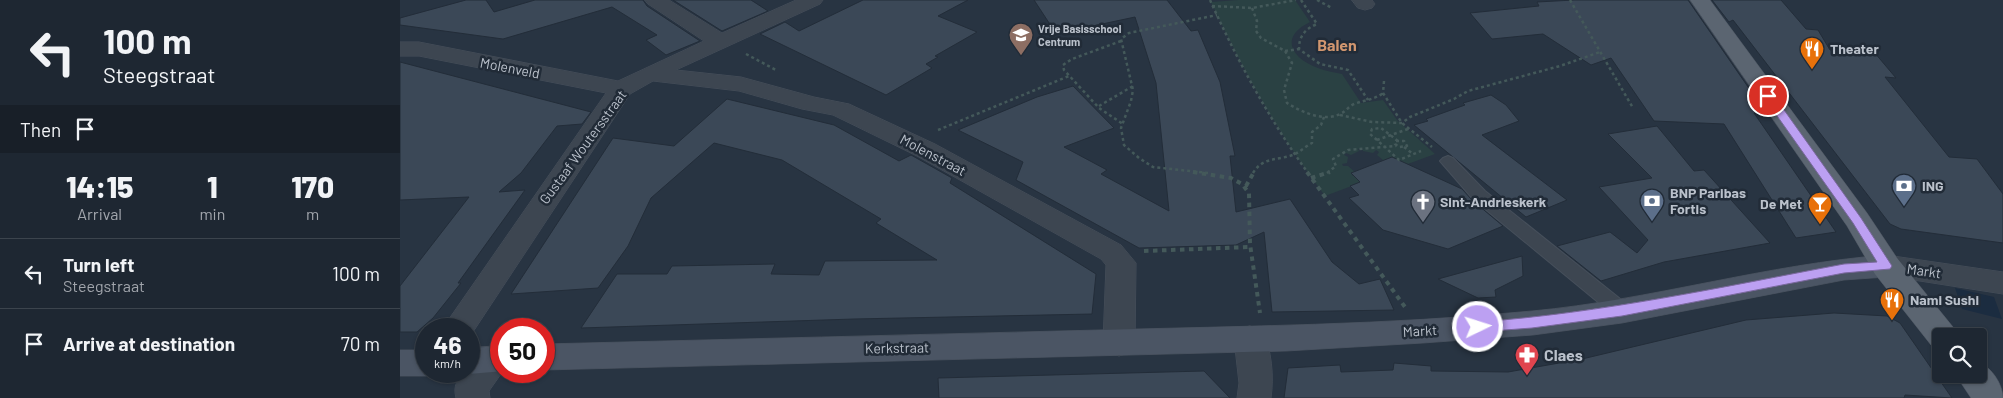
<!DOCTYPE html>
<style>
:root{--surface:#1e2732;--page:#2b333e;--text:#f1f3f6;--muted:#a1a5ac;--line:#3c444d}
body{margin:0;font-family:Barlow,sans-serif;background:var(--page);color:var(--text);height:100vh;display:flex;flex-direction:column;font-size:19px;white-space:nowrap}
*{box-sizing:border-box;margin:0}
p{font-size:16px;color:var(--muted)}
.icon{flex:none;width:28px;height:28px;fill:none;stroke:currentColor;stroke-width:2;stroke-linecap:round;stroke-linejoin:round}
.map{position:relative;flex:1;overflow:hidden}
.sheet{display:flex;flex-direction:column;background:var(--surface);width:400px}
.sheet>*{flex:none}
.guide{background:#1e2732;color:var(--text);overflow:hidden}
.controls{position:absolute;left:1532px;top:328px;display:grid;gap:10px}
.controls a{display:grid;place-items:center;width:55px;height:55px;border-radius:5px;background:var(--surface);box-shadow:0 1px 4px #0004,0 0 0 1px var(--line);font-size:25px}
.speed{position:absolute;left:15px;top:318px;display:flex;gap:10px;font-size:25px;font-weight:700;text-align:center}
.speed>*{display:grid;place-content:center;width:65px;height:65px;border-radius:50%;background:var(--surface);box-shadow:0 1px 4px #0004,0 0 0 1px var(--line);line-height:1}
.speed small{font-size:12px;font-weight:400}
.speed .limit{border:8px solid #d22;background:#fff;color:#111}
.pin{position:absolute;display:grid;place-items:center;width:42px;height:42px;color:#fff;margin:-21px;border:2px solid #fff;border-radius:50%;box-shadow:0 1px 5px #0007}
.me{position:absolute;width:55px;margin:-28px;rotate:86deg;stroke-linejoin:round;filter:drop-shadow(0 0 4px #0008)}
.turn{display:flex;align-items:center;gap:18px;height:105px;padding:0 20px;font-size:22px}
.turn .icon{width:65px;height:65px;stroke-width:2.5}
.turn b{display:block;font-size:35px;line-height:42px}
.then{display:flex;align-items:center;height:48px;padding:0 20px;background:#0003;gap:10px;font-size:19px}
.eta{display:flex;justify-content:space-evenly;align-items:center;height:85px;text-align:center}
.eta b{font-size:30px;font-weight:800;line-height:35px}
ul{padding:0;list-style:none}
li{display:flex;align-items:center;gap:15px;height:70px;padding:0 20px;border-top:1px solid var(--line)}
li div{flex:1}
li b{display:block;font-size:19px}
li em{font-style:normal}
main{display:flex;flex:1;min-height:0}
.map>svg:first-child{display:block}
</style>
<main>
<section class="sheet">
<div class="guide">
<div class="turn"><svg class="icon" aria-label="left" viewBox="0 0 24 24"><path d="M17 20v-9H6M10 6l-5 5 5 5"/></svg><div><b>100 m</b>Steegstraat</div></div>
<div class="then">Then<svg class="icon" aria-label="arrive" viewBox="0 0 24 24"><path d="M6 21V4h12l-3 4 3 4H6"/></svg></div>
</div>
<div class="eta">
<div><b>14:15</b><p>Arrival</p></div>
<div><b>1</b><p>min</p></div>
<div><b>170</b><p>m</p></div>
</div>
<ul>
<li><svg class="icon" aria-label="left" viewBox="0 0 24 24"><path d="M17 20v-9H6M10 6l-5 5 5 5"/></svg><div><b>Turn left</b><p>Steegstraat</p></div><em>100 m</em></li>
<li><svg class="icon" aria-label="arrive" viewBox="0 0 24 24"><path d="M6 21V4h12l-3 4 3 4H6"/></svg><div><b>Arrive at destination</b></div><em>70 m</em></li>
</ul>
</section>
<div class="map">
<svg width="1603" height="398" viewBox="0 0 1603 398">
<rect width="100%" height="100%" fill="#283442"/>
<path fill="#2a4143" d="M838,0H895L910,22C879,37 891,58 918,68C925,71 934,72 942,74L961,103L983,100L997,120L1035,154L994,169L977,155L979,152L976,150L973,153L963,151L962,148L958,149L959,151L951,155L946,153L944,155L948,157L947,163L942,164L943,166H948L955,172L951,173L953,176L958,174L965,181L925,196C879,135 844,72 811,2Z"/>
<path fill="#1b2c40" d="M1555,288L1594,297L1602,319L1562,309Z"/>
<path fill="#3b4857" stroke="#232d39" d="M66,0H86L94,12L135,0H243L247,6L300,41L266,55L246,40L257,35L212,7L103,39L0,25V18Z
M273,0H351L368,11L322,31Z
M463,0H568L538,16L577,32L535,56L538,57L526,64L532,68L486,95L360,34L385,22L399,31Z
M634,0H767L791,31L798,30L820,82L835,156H830L836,212L890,199L932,262L959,284L980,279L994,310L872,312L864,232L836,245L739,248L616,180L623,162L558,130L637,97L673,86L714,128L664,147L707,170L701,174L769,211L756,83L735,17L660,33V31L655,32Z
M1174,0H1288L1366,113H1354L1436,232L1396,238L1324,124L1254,121L1211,58L1191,65L1143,34L1092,39L1070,13L1139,6L1137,2Z
M1312,0H1381L1406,29L1418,30L1430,50L1474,52L1496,78L1485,77L1549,157L1577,159L1603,194V243L1501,229L1490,224L1333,20L1329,22Z
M0,62L191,112L182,124L157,126L121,173L99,192L125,190L58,283H61L33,318L17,332H0V286L69,197L0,200Z
M1091,95L1106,105L1119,121L1082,135L1167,200L1126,217L1014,125L1028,121L1026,119L1065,105L1063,103Z
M327,99L434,125L499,161L511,155L552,178L550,183L696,274L692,314L454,319L181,328L217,274H267L272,266L375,264L371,274L419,275L425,261L537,260L476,223L481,219L382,160L314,143L251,198L228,246L198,288L111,294L213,138L274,146Z
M1257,126L1294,171L1304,170L1370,243L1264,262L1201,281L1157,246L1210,232L1237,253L1248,240L1199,187L1252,178L1208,134Z
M992,157L1062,189L1072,200L1103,226L1048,249L983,230L949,198L959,195L950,186L960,182L951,173Z
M1122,256L1123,276L1095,290L1096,297L1078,298L1038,279Z
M1434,313L1487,316L1500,323L1552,398L1505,395L1504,398H884L888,368L940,365L941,372L993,370L994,363L1031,366V371L1108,372L1182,359L1346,320Z
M804,371L830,398H539L538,378Z"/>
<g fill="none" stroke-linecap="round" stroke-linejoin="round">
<defs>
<path id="lane" d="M1048,156L1053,158L1085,191L1229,306L1231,311L1229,316L1222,318L1215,316L1073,199L1040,161L1043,158Z"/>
<path id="street" d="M245,0H269L322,33L396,0H423L420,4L276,70L341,77L414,97L449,104L535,144L721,245L736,263L735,343L731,352L719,356L707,352L703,343L706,265L701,259L517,156L433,115L402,109L339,91L253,81L230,94L69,338V329H42L206,93L19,56H0V42H19L218,81L304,41L248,4Z
M952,0H972L975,4L972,8L965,10L958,8Z
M1486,255L1603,272V294L1475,274L1471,266L1475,258Z
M850,326L862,330C872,349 874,377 871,398H837L839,383L834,339L838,330Z
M93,347L101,349V371H103L89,391L90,398H56C53,386 57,380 64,371H69C69,358 82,350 93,347Z"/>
<path id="secondary" d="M1486,255L1497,258L1501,266L1497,274L1486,277L1444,280L1222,323L1133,335L1023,343L886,351L144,370V344C329,339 514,335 699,330C843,326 988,325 1132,311C1251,300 1367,264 1486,255Z
M101,346V371H104L69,374L60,371H69V348Z
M0,350H26V371L38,372L26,376H0Z"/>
<path id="primary" d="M1290,0H1310L1467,213L1497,258L1553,327L1558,336H1541V348L1531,345L1475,274L1447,226Z
M1579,363C1592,367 1603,385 1603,398H1571L1555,374H1579Z"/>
</defs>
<use href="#lane" stroke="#464f5b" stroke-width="2"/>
<use href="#street" stroke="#464f5b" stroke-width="1"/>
<use href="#secondary" stroke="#464f5b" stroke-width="1"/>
<use href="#primary" stroke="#464f5b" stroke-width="1"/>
<path stroke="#44595a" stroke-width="2.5" stroke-dasharray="3 3" stroke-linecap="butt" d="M810,0C837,60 869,119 908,173
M901,0L917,24C905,29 899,36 899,49L920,64L948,70L968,100
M917,0L932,8
M1170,0L1233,108
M812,6L852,8L896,0
M852,8L857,21L856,31L861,38L885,51L892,63L884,90L887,103C901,112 925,123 942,113C946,111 949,106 954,104C964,100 974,100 983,93
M721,41L672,59L663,65L664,70L699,108L723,124
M885,51L899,49
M346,54L376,70
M984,81L983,93L1002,123L1032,147
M699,106L733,86
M940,115L972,122L1002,123L1010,117L1054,99L1068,91L1160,66L1200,52
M1008,129L977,140L999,160L1021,151
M538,130L669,76
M977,140L970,134L972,129L981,128L998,141
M996,141H1004L1007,146L999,147L995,144Z
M1004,147L1013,154
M808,173L753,167L739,158L724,145L721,128L731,101L733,90L721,39L729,33L817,15
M853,173C863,156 879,161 895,154C901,151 906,146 912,143V132L921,125L924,117
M927,173L936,166L933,159L948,150L996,146"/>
<path stroke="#44595a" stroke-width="4" stroke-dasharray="4.5 4.5" stroke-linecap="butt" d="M793,172L831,178L842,184L849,193L850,244L860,313
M907,172L1005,307
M911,178L930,172
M846,186L854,172
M744,251L850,247"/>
<use href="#lane" fill="#3d4651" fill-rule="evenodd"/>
<use href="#street" fill="#3d4651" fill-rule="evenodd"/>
<use href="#secondary" fill="#4b5564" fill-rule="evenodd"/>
<use href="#primary" fill="#5b6571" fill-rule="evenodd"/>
</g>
<path fill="#bca0f2" stroke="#7a689d" d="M1365,93H1372L1461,218L1492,266L1490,269L1444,273L1222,316L1132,328L1078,332L1073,331L1071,327L1073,324L1078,322C1202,313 1322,287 1444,264L1477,262L1453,223L1363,96Z"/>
<defs>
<symbol id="school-pin" viewBox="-11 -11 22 30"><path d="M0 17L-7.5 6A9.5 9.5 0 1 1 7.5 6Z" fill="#8d6e63" stroke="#212b37"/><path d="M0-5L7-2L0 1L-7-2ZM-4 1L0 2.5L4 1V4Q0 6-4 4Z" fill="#fff"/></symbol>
<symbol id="restaurant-pin" viewBox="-11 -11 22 30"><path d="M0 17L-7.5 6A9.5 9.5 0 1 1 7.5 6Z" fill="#e8710a" stroke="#212b37"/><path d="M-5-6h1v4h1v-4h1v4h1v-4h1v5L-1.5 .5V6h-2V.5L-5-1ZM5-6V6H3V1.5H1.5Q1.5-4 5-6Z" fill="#fff"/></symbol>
<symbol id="bank-pin" viewBox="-11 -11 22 30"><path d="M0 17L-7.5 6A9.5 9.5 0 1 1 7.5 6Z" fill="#5c6f8a" stroke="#212b37"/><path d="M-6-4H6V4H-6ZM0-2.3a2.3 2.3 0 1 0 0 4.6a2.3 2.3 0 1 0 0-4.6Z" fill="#fff"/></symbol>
<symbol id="church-pin" viewBox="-11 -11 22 30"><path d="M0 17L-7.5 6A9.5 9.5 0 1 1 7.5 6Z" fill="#6b7280" stroke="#212b37"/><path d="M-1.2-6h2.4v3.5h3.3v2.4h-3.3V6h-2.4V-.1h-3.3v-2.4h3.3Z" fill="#fff"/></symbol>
<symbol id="bar-pin" viewBox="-11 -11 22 30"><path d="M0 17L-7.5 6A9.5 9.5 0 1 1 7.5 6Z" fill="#e8710a" stroke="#212b37"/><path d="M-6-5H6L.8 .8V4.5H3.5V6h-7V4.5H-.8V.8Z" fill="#fff"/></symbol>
<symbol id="pharmacy-pin" viewBox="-11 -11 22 30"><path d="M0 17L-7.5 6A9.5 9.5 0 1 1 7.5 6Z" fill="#e0444e" stroke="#212b37"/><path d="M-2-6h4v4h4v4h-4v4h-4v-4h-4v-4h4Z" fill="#fff"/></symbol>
</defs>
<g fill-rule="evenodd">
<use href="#school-pin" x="607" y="21" width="28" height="38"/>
<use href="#restaurant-pin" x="1398" y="35" width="28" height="38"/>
<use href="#bank-pin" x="1490" y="172" width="28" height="38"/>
<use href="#bank-pin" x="1238" y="187" width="28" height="38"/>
<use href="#church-pin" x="1009" y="188" width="28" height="38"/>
<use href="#bar-pin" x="1406" y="190" width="28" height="38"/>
<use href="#restaurant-pin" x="1478" y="286" width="28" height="38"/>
<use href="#pharmacy-pin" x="1113" y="341" width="28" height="38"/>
</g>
<g text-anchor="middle" stroke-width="5" stroke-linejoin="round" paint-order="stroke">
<g font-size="11" font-weight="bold" fill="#bac1cb" stroke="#212b37" text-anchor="start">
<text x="638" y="33">Vrije Basisschool<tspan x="638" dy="13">Centrum</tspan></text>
</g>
<g font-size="14" font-weight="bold" fill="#bac1cb" stroke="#212b37" text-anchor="start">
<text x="1430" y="54">Theater</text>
<text x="1522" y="191">ING</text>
<text x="1270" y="198">BNP Paribas<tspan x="1270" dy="16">Fortis</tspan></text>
<text x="1040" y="207">Sint-Andrieskerk</text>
<text x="1402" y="209" text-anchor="end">De Met</text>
<text x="1510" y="305">Nami Sushi</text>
</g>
<g font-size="14" fill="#bac1cb" stroke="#212b37">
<text transform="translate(110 68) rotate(11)" y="5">Molenveld</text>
<text transform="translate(183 147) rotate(-54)" y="5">Gustaaf Woutersstraat</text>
<text transform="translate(533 155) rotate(28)" y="5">Molenstraat</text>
<text transform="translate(1524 271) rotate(8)" y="5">Markt</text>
<text transform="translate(1020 331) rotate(-3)" y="5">Markt</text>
<text transform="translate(497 348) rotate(-1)" y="5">Kerkstraat</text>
</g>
<g font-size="16" font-weight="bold" fill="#d1966f" stroke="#212b37">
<text x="937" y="51">Balen</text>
</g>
<g font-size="16" font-weight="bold" fill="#bac1cb" stroke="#212b37" text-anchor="start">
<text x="1144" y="361">Claes</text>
</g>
</g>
</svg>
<div class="controls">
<a><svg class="icon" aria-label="search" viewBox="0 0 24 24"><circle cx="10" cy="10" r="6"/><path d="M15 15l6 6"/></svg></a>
</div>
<div class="speed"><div>46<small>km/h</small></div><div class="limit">50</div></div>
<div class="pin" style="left:1368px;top:96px;background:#d93025"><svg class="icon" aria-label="arrive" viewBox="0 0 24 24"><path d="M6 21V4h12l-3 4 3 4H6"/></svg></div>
<svg class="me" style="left:1078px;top:327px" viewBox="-20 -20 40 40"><circle r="17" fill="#bca0f2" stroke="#fff" stroke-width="3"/><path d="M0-11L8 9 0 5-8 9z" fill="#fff"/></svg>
</div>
</main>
